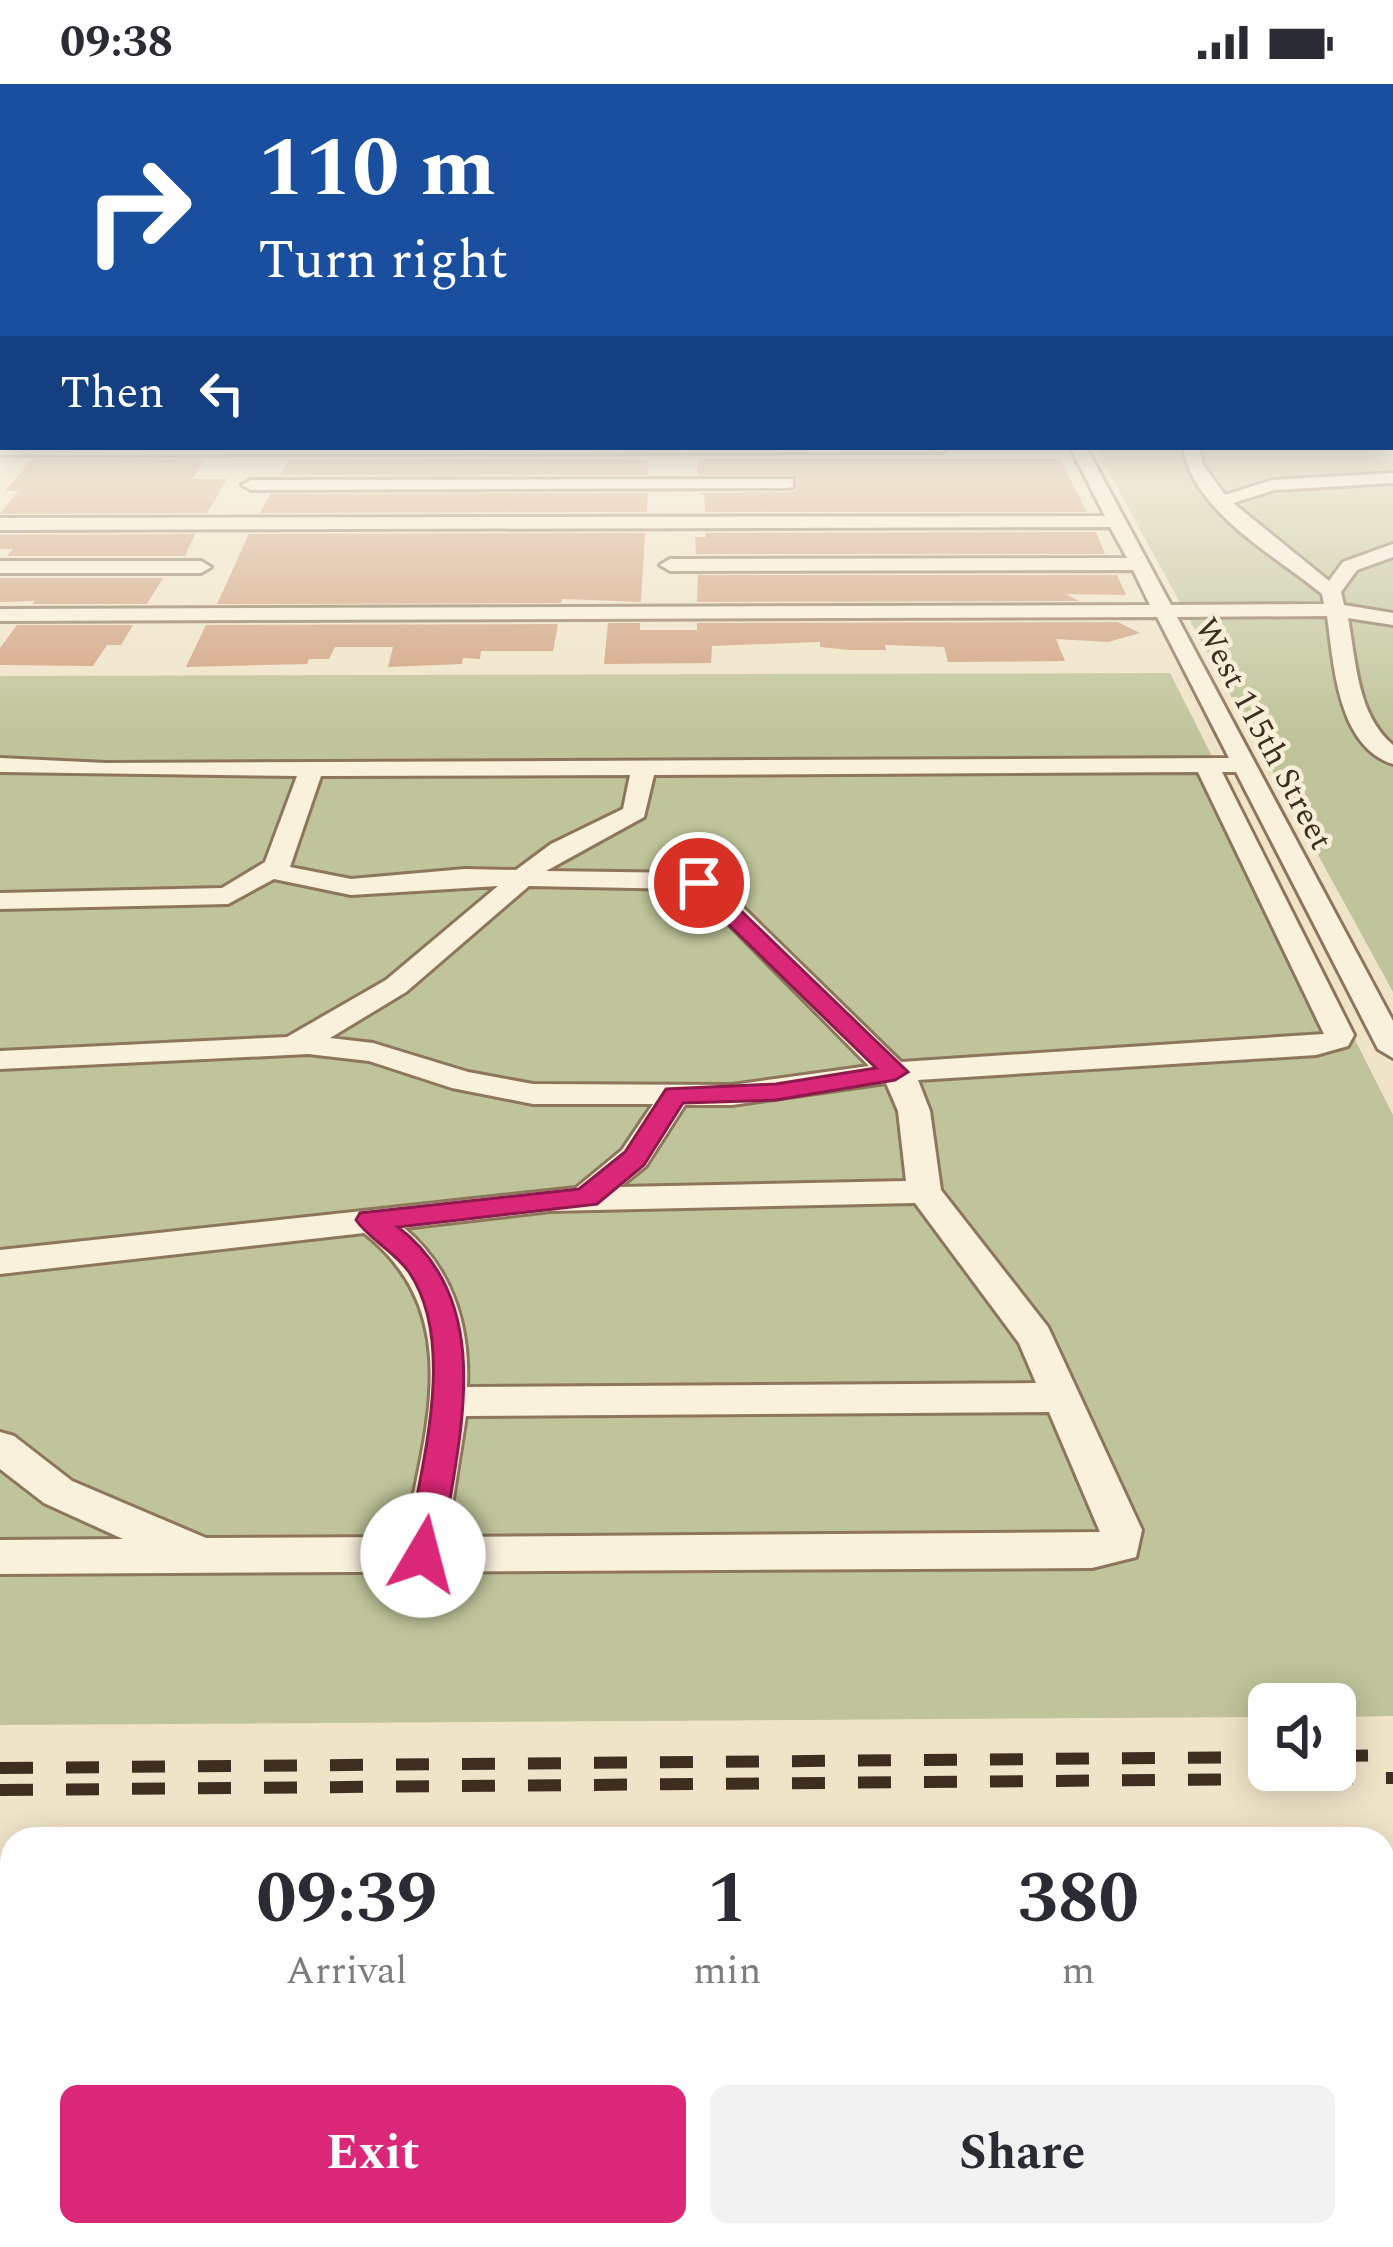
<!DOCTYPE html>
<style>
:root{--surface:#fff;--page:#f2f2f3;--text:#2b2b33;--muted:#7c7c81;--accent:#db2777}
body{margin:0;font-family:Spectral,serif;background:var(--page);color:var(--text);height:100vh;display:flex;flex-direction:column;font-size:45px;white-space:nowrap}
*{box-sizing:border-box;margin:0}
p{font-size:39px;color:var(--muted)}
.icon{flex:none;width:66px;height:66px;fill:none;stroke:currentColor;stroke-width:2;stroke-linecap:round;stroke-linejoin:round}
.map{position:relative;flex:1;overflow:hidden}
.drawer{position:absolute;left:0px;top:1743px;width:1395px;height:420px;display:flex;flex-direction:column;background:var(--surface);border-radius:36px 36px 0 0;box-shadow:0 6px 30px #0003}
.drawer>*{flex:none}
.hud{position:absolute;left:0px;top:0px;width:1395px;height:366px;box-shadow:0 6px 30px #0003;background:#1a4fa0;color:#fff;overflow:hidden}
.tools{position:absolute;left:1248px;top:1599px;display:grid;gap:24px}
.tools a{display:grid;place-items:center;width:108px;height:108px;border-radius:18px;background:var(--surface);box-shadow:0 6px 30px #0003;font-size:60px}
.pin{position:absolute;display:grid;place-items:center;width:102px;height:102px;color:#fff;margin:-51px;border:6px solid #fff;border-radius:50%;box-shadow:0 3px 12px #0007}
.me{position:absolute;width:132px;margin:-66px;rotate:8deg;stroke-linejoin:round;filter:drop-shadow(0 0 9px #0008)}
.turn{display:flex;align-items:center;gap:42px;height:252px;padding:0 60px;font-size:54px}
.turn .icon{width:156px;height:156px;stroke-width:2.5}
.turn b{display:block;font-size:84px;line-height:102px}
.then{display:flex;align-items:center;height:114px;padding:0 60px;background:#0003;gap:24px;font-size:45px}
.eta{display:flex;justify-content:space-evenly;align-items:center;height:204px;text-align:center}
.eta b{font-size:72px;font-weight:700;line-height:84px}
.primary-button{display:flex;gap:24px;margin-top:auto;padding:24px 60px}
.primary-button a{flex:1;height:138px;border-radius:18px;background:var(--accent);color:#fff;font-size:48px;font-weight:700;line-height:138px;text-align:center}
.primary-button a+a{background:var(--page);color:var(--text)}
.status{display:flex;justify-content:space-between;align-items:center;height:84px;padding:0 60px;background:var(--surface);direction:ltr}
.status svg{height:33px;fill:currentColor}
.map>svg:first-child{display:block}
</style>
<div class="status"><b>09:38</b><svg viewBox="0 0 49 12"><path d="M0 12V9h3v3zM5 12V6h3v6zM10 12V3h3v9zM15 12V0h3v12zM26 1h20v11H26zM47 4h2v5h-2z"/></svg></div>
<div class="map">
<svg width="1393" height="2163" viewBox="0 0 1393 2163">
<rect width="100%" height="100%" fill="#f0e4c8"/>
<path fill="#bfc49a" d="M1393,348V908L1095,363H1392Z
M1170,589L1393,1031V1632L1335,1633V1620H1269V1633L0,1641V592Z"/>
<path fill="#cf9f7d" d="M33,375L204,376L192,395H227L207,429L0,430L18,407H5Z
M698,375H1060L1087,428H705L704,411L698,409L788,408L796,406L797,395L793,391H698Z
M289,376L622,375L649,376L648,391H280Z
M648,409L647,428L260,429L270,410Z
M1096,448L1105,470H696L695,453H706V449Z
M645,449L641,518L562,515L561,519L217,520L249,450Z
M195,450L185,472H7L13,465H0V451Z
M698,491H1117L1126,511L1066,510L1079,517L697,518Z
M0,494H163L147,520H32L35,517L0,518Z
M1118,538L1140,549L1108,558L1056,555L1065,577L948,578L944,563L885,561L886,566H849L820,563V558L712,562L711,579L604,580L608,539H640V546H697V539Z
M558,540L553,567H481L480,575L463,574L462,580L388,583L393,563H335L329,575H309L307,580L186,583L206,541Z
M17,541H133L121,561H107L93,582L0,581V564Z"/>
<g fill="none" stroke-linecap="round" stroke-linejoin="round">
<defs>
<path id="minor" d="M0,361L3,363H950L942,368L0,371Z
M1070,363H1086L1171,521L1324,520L1322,510C1275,471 1193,428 1183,363H1199L1203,381L1225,411L1272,396L1393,389V399L1274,406L1233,419L1329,497L1343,478L1393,460V473L1357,486L1341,508L1344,521L1393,529V541L1348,534C1356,577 1357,631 1393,661V680C1337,662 1334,580 1327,532L1177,533L1393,937V974L1378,965L1236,688H1222L1354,951L1348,962L1316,971L918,996L930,1027L941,1106L1048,1243L1142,1446L1136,1473L1092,1484L0,1490V1456L123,1455L44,1419L0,1385V1348L14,1352L72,1397L206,1454L405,1453C426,1344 466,1229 364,1149L0,1190V1166L576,1104L622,1066L653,1020H533L452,1004L369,977L308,970L0,985V967L287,953L386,896L498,802L351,811L274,795L228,820L0,825V809L222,804L265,778L297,692L0,688V674L106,679L1229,674L1157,533L0,537V525L1150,521L1133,486L670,487L660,481L670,475L1127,474L1110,443L0,446V434L1105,432ZM1198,688L1324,950L901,978L720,801L690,789L546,787L644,733L654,691ZM630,691L623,725L551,760L516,786L465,785L351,795L290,783L321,692ZM529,802L685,805L702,813L869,982L732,1001L533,1000L468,988L373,959L330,954L406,908ZM886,999L898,1027L906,1097L620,1103L646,1082L685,1021H732ZM915,1119L1019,1259L1036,1299L467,1303C470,1241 452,1184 404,1144L550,1127ZM1049,1328L1100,1448L447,1453L466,1332Z
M793,395V403L787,404L251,406L242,401L251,396Z
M0,477H201L211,483L201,489H0Z
M1383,2060H1393V2116H1383Z
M0,2083H12V2139H0Z
M281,2151H339L338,2163H280Z
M954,2151H1012L1013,2163H955Z"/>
</defs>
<use href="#minor" stroke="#8d765c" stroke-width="6"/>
<use href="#minor" fill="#faf1dc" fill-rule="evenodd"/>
<path stroke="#3d2e20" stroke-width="12" stroke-dasharray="33 33" stroke-linecap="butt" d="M1335,1672L1393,1671
M0,1684L1269,1673
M0,1706L1393,1694"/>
</g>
<linearGradient id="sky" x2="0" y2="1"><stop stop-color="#8fbad6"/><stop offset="0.53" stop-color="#f8f3e6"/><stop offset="1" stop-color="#f8f3e6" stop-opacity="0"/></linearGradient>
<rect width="1393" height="651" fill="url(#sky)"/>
<path fill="#db2777" stroke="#8e194d" stroke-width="3" d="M699,792L707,794L908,988L895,996L776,1016L683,1019L644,1081L597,1120L398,1143C501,1222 456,1362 441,1471L436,1481L423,1485L411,1481L406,1471C419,1388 459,1262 409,1188C394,1167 370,1156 356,1136L360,1129L579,1105L625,1068L666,1005L776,1000L876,984L691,804L688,799Z"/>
<g text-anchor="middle" stroke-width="9" stroke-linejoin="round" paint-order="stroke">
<g font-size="33" fill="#3d2e20" stroke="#f7eed8">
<text transform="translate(1265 649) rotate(62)" y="12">West 115th Street</text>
</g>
</g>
</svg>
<div class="tools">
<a><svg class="icon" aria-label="sound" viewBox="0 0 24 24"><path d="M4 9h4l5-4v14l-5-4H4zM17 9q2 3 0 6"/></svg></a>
</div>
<div class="pin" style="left:699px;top:799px;background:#d93025"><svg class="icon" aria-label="arrive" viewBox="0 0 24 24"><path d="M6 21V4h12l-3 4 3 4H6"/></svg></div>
<svg class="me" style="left:423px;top:1471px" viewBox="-20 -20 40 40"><circle r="19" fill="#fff"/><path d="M0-13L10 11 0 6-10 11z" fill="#db2777"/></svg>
<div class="hud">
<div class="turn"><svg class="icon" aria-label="right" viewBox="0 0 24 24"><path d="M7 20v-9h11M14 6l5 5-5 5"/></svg><div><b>110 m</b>Turn right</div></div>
<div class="then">Then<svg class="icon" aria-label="left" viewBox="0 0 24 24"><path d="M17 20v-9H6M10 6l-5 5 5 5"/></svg></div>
</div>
<section class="drawer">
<div class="eta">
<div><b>09:39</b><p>Arrival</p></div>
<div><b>1</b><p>min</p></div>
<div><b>380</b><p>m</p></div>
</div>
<div class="primary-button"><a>Exit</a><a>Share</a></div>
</section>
</div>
